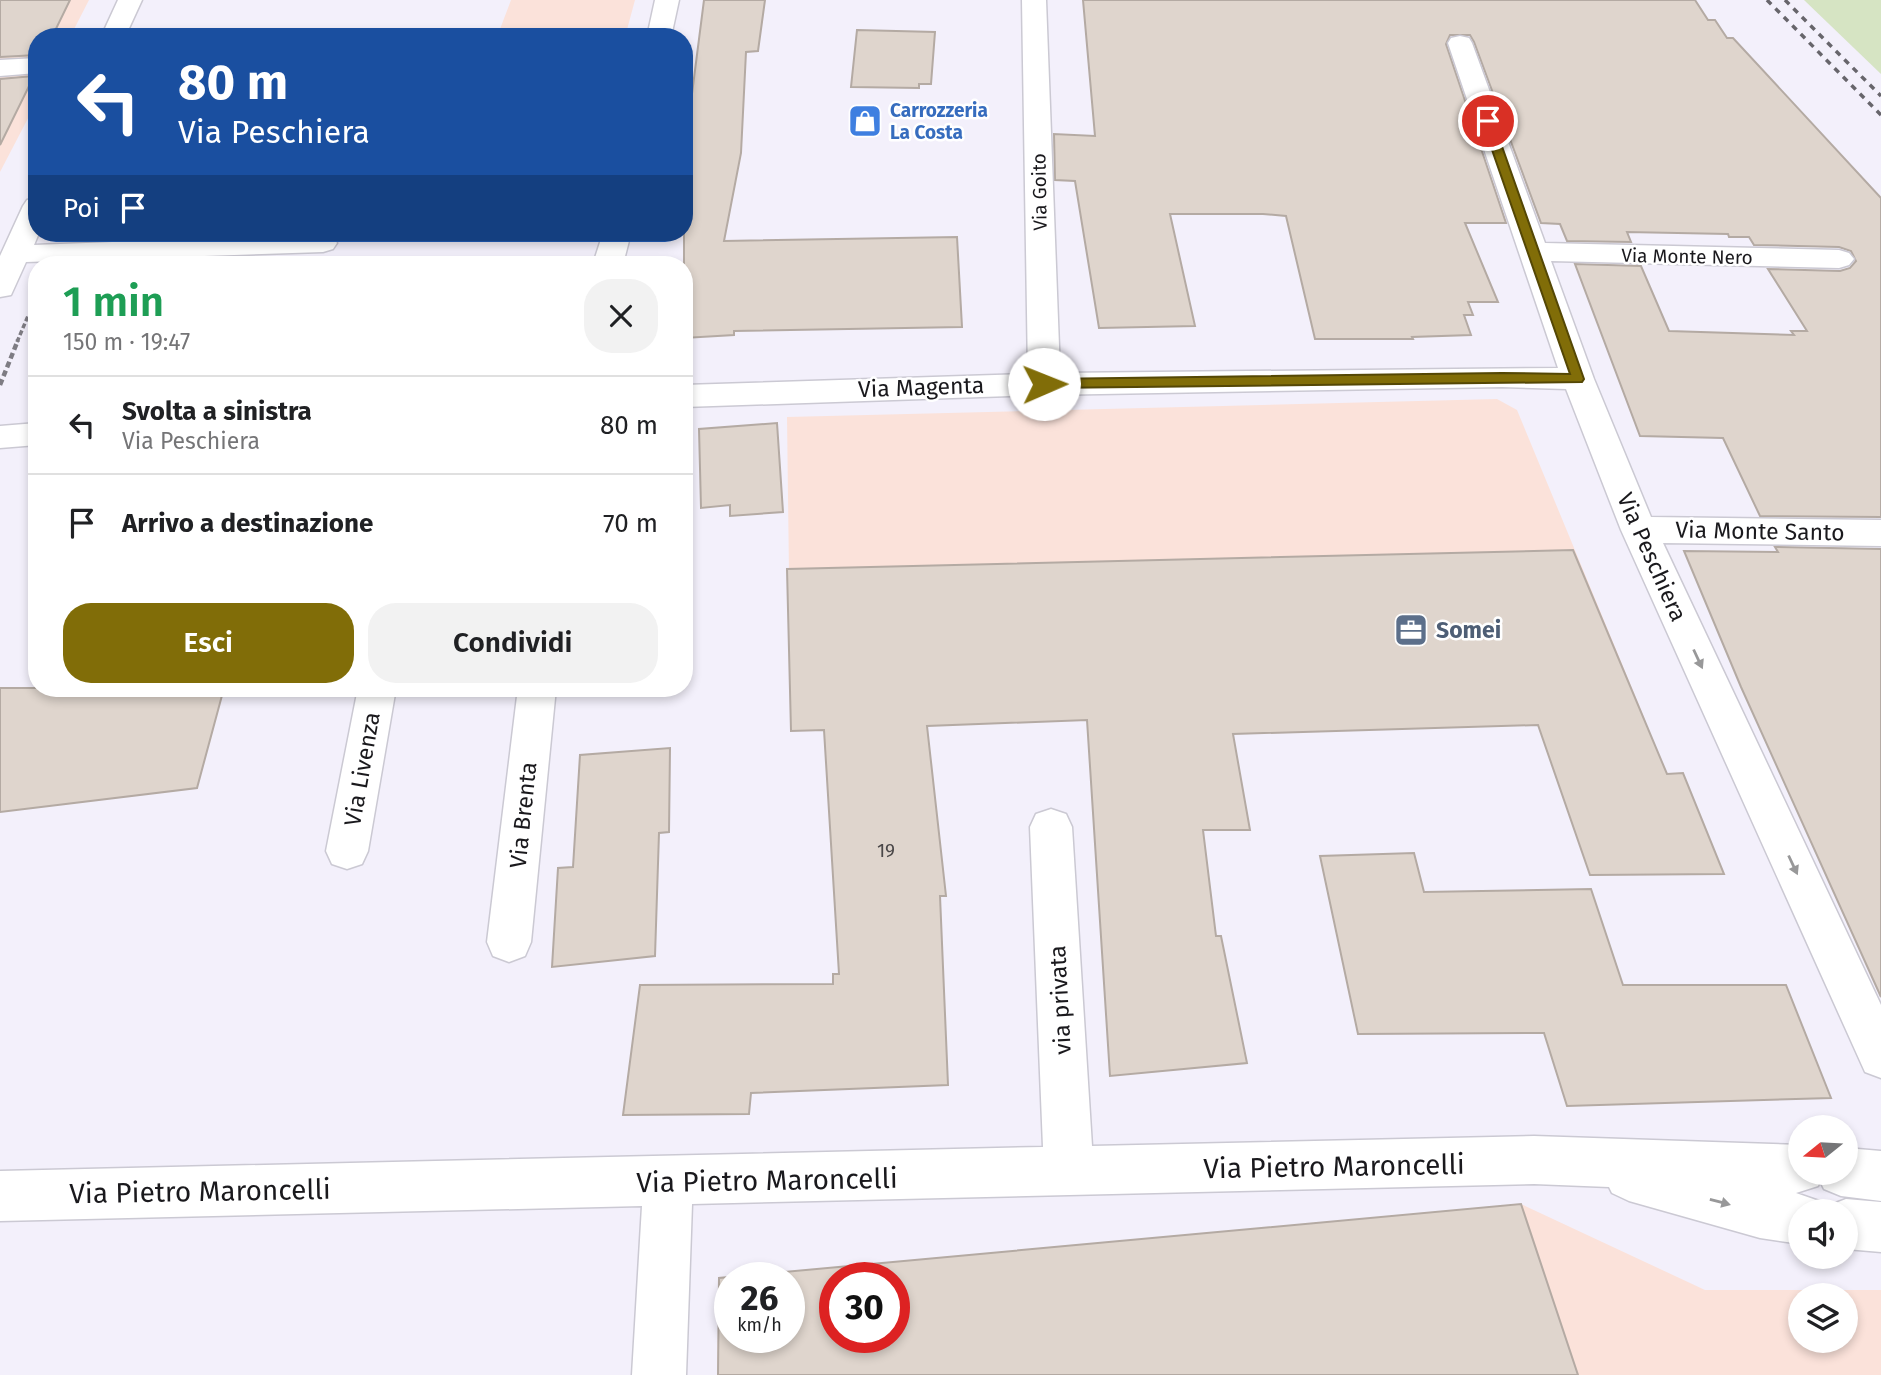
<!DOCTYPE html>
<html lang="it">
<meta charset="utf-8">
<style>
:root{--surface:#fff;--page:#f2f2f2;--text:#202124;--muted:#757577;--line:#e0e0e0;--accent:#816d08}
body{margin:0;font-family:"Fira Sans",sans-serif;background:var(--page);color:var(--text);height:100vh;display:flex;flex-direction:column;font-size:26px;white-space:nowrap}
*{box-sizing:border-box;margin:0}
p{font-size:23px;color:var(--muted)}
.icon{flex:none;width:38px;height:38px;fill:none;stroke:currentColor;stroke-width:2;stroke-linecap:round;stroke-linejoin:round}
.map{position:relative;flex:1;overflow:hidden}
.panel{position:absolute;left:28px;top:256px;width:665px;height:441px;display:flex;flex-direction:column;background:var(--surface);border-radius:28px;box-shadow:0 4px 10px #0003}
.panel>*{flex:none}
.top-card{position:absolute;left:28px;top:28px;width:665px;height:214px;border-radius:28px;box-shadow:0 4px 10px #0003;background:#1a4fa0;color:#fff;overflow:hidden}
.needle{width:46px;rotate:252deg}
.fabs{position:absolute;left:1788px;top:1115px;display:grid;gap:14px}
.fabs a{display:grid;place-items:center;width:70px;height:70px;border-radius:50%;background:var(--surface);box-shadow:0 4px 10px #0003;font-size:35px}
.speed{position:absolute;left:714px;top:1262px;display:flex;gap:14px;font-size:35px;font-weight:700;text-align:center}
.speed>*{display:grid;place-content:center;width:91px;height:91px;border-radius:50%;background:var(--surface);box-shadow:0 4px 10px #0003;line-height:1}
.speed small{font-size:18px;font-weight:400}
.speed .limit{border:10px solid #d22;background:#fff;color:#111}
.pin{position:absolute;display:grid;place-items:center;width:60px;height:60px;color:#fff;margin:-30px;border:4px solid #fff;border-radius:50%;box-shadow:0 2px 7px #0007}
.me{position:absolute;width:77px;margin:-38px;rotate:89deg;stroke-linejoin:round;filter:drop-shadow(0 0 5px #0008)}
.turn{display:flex;align-items:center;gap:24px;height:147px;padding:0 35px;font-size:32px}
.turn .icon{width:91px;height:91px;stroke-width:2.5}
.turn b{display:block;font-size:49px;line-height:60px}
.then{display:flex;align-items:center;height:66px;padding:0 35px;background:#0003;gap:14px;font-size:26px}
.round{display:grid;place-items:center;flex:none;width:74px;height:74px;border-radius:28px;background:var(--page)}
.overview{display:flex;align-items:center;justify-content:space-between;height:119px;padding:0 35px}
h1{font-size:42px;font-weight:600;line-height:52px;color:#1e9e55}
.cta{display:flex;gap:14px;margin-top:auto;padding:14px 35px}
.cta a{flex:1;height:80px;border-radius:28px;background:var(--accent);color:#fff;font-size:28px;font-weight:600;line-height:80px;text-align:center}
.cta a+a{background:var(--page);color:var(--text)}
ul{padding:0;list-style:none}
li{display:flex;align-items:center;gap:21px;height:98px;padding:0 35px;border-top:2px solid var(--line)}
li div{flex:1}
li b{display:block;font-size:26px}
li em{font-style:normal}
.map>svg:first-child{display:block}
</style>
<div class="map">
<svg width="1881" height="1375" viewBox="0 0 1881 1375">
<rect width="100%" height="100%" fill="#f3f0fb"/>
<path fill="#fbe2da" fill-rule="evenodd" d="M0,0H89L70,37H37V101L0,172Z
M511,0H635L625,37H497Z
M1497,399L1517,410L1646,722L1192,735L1087,720L791,731L787,417Z
M1521,1204L1705,1290H1881V1375H717L719,1278ZM730,1278H789V1337H730ZM835,1278H894V1337H835ZM1801,1295H1846V1340H1801Z"/>
<path fill="#d6e4c3" d="M1804,0H1881V74Z"/>
<path fill="#dfd5cd" stroke="#b4aaa3" stroke-width="2" fill-rule="evenodd" d="M0,0H70L52,37H37V55L0,57Z
M704,0H765L758,51L746,52L741,153L724,241L957,237L962,327L734,331V335L684,338V156Z
M1083,0H1695L1708,20H1715L1727,38H1733L1881,198V517L1760,516L1723,438L1640,436L1575,264L1641,266L1669,331L1794,335L1791,331H1807L1768,269L1840,271L1850,268L1856,261L1851,251L1839,247L1754,245L1749,237H1729L1728,234L1627,232L1631,242L1567,241L1560,224L1541,223L1474,42L1470,35H1450L1446,44L1506,223H1465L1498,302H1468L1473,315H1464L1471,335L1412,337L1413,339H1315L1286,216L1263,214H1170L1195,326L1099,328L1075,181L1055,180L1054,134L1095,136Z
M857,30L935,32L931,84H919V88L851,87Z
M34,76L0,145V79Z
M777,423L783,512L730,516V505L701,508L699,429Z
M1775,547L1881,549V997L1741,687L1684,551L1778,552Z
M1573,550L1667,774L1683,773L1724,874L1590,875L1538,725L1233,734L1250,830H1203L1216,936H1221L1247,1063L1110,1076L1087,720L927,726L946,896H940L948,1085L751,1093L749,1114L623,1115L640,985L833,984V974H839L824,730L791,731L787,569Z
M0,688H224L197,788L0,812Z
M670,748L669,832L659,833L655,956L552,967L558,868L573,867L580,755Z
M1414,853L1424,892L1591,889L1623,985H1786L1831,1098L1567,1106L1544,1033L1358,1034L1320,856Z
M1521,1204L1578,1375H718L719,1278ZM730,1278H789V1337H730ZM835,1278H894V1337H835Z"/>
<g fill="none" stroke-linecap="round" stroke-linejoin="round">
<defs>
<path id="minor" d="M118,0H142L125,37H101Z
M655,0H679L671,37H647Z
M1022,0H1046L1060,373L1558,368L1448,43L1451,38L1460,36L1469,38L1472,43L1545,243L1839,250L1849,253L1854,259L1849,265L1839,268L1551,261L1594,379L1651,517L1881,520V546L1663,543L1881,1005V1078L1865,1072L1621,530L1566,389L1502,387L1044,395L684,407V385L1028,374Z
M37,58V73L0,76V60Z
M37,198V233H39L34,245L323,234L333,237L337,243L333,249L323,252L26,262L11,295L0,297V256L23,206L27,200Z
M603,233H631L623,264H593Z
M37,423V445L0,448V426Z
M358,688H396L368,851L362,864L347,869L332,864L326,851Z
M518,688H556L531,942L525,956L509,962L493,956L487,942Z
M1051,809L1066,814L1072,827L1092,1146L1534,1136L1801,1145V1172H1846V1148L1881,1151V1201L1841,1196L1824,1189L1820,1181L1818,1186L1796,1193L1819,1201L1823,1211H1801V1244L1760,1238L1629,1201L1612,1193L1609,1187L1534,1184L692,1204L686,1375H632L642,1206L0,1221V1171L1043,1147L1030,827L1036,814Z
M1846,1199L1881,1202V1252L1846,1249V1211H1826L1828,1206Z"/>
</defs>
<use href="#minor" stroke="#cbc9d3" stroke-width="3"/>
<path stroke="#7e7c83" stroke-width="3.5" stroke-dasharray="5 2.5" stroke-linecap="butt" d="M17,342L28,316"/>
<path stroke="#7e7c83" stroke-width="4.5" stroke-dasharray="6 3.5" stroke-linecap="butt" d="M0,385L18,340"/>
<use href="#minor" fill="#fff" fill-rule="evenodd"/>
<path stroke="#67656b" stroke-width="3.5" stroke-dasharray="6 6" stroke-linecap="butt" d="M1767,0L1881,115
M1785,0L1881,96"/>
</g>
<defs><path id="oneway-solid" d="M-6-.8H1V-3.2L6.5 0L1 3.2V.8H-6Z" transform="scale(1.75)"/></defs>
<g fill="#989899">
<use href="#oneway-solid" transform="translate(1698 659) rotate(65)"/>
<use href="#oneway-solid" transform="translate(1793 865) rotate(65)"/>
<use href="#oneway-solid" transform="translate(1720 1202) rotate(15)"/>
</g>
<path fill="#816d08" stroke="#544705" stroke-width="2" d="M1484,119L1493,121L1584,379L1582,382L1044,388L1037,384L1044,379L1502,373L1570,374L1482,121Z"/>
<defs>
<symbol id="shop-square" viewBox="-11 -11 22 22"><rect x="-9" y="-9" width="18" height="18" rx="4" fill="#3f7fe0" stroke="#fff"/><path d="M-5-2.5h2.3a2.7 3.5 0 0 1 5.4 0H5L5.5 6h-11ZM-1.5-2.5h3a1.5 2.3 0 0 0-3 0Z" fill="#fff"/></symbol>
<symbol id="office-square" viewBox="-11 -11 22 22"><rect x="-9" y="-9" width="18" height="18" rx="4" fill="#5c6f8a" stroke="#fff"/><path d="M-6-3h4V-5.5h4V-3h4V5H-6ZM-1-4.5V-3h2v-1.5ZM-6 0V1H6V0Z" fill="#fff"/></symbol>
</defs>
<g fill-rule="evenodd">
<use href="#shop-square" x="846" y="102" width="38" height="38"/>
<use href="#office-square" x="1392" y="611" width="38" height="38"/>
</g>
<g text-anchor="middle" stroke-width="5" stroke-linejoin="round" paint-order="stroke">
<g font-size="19" font-weight="bold" fill="#366cbe" stroke="#fff" text-anchor="start">
<text x="890" y="117">Carrozzeria<tspan x="890" dy="22">La Costa</tspan></text>
</g>
<g font-size="19" fill="#1a191d" stroke="#fff">
<text transform="translate(1039 192) rotate(-91)" y="7">Via Goito</text>
<text transform="translate(1687 256) rotate(1)" y="7">Via Monte Nero</text>
</g>
<g font-size="19" fill="#4b4849">
<text x="886" y="857">19</text>
</g>
<g font-size="23" fill="#1a191d" stroke="#fff">
<text transform="translate(921 387) rotate(-2)" y="8">Via Magenta</text>
<text transform="translate(1760 531) rotate(1)" y="8">Via Monte Santo</text>
<text transform="translate(1652 557) rotate(66)" y="8">Via Peschiera</text>
<text transform="translate(362 769) rotate(-80)" y="8">Via Livenza</text>
<text transform="translate(523 815) rotate(-84)" y="8">Via Brenta</text>
<text transform="translate(1060 1000) rotate(-93)" y="8">via privata</text>
</g>
<g font-size="23" font-weight="bold" fill="#4e5e75" stroke="#fff" text-anchor="start">
<text x="1436" y="638">Somei</text>
</g>
<g font-size="28" fill="#1a191d" stroke="#fff">
<text transform="translate(1334 1166) rotate(-1)" y="10">Via Pietro Maroncelli</text>
<text transform="translate(767 1180) rotate(-1)" y="10">Via Pietro Maroncelli</text>
<text transform="translate(200 1191) rotate(-1)" y="10">Via Pietro Maroncelli</text>
</g>
</g>
</svg>
<div class="fabs">
<a><svg class="needle" viewBox="-14 -14 28 28"><path d="M0-13l5 13h-10z" fill="#e53935"/><path d="M0 13l5-13h-10z" fill="#757577"/></svg></a>
<a><svg class="icon" aria-label="sound" viewBox="0 0 24 24"><path d="M4 9h4l5-4v14l-5-4H4zM17 9q2 3 0 6"/></svg></a>
<a><svg class="icon" aria-label="layers" viewBox="0 0 24 24"><path d="M12 4l9 5-9 5-9-5zM3 14l9 5 9-5"/></svg></a>
</div>
<div class="speed"><div>26<small>km/h</small></div><div class="limit">30</div></div>
<div class="pin" style="left:1488px;top:121px;background:#d93025"><svg class="icon" aria-label="arrive" viewBox="0 0 24 24"><path d="M6 21V4h12l-3 4 3 4H6"/></svg></div>
<svg class="me" style="left:1044px;top:384px" viewBox="-20 -20 40 40"><circle r="19" fill="#fff"/><path d="M0-13L10 11 0 6-10 11z" fill="#816d08"/></svg>
<div class="top-card">
<div class="turn"><svg class="icon" aria-label="left" viewBox="0 0 24 24"><path d="M17 20v-9H6M10 6l-5 5 5 5"/></svg><div><b>80 m</b>Via Peschiera</div></div>
<div class="then">Poi<svg class="icon" aria-label="arrive" viewBox="0 0 24 24"><path d="M6 21V4h12l-3 4 3 4H6"/></svg></div>
</div>
<section class="panel">
<div class="overview"><div><h1>1 min</h1><p>150 m · 19:47</p></div><a class="round"><svg class="icon" aria-label="close" viewBox="0 0 24 24"><path d="M6 6l12 12M18 6L6 18"/></svg></a></div>
<ul>
<li><svg class="icon" aria-label="left" viewBox="0 0 24 24"><path d="M17 20v-9H6M10 6l-5 5 5 5"/></svg><div><b>Svolta a sinistra</b><p>Via Peschiera</p></div><em>80 m</em></li>
<li><svg class="icon" aria-label="arrive" viewBox="0 0 24 24"><path d="M6 21V4h12l-3 4 3 4H6"/></svg><div><b>Arrivo a destinazione</b></div><em>70 m</em></li>
</ul>
<div class="cta"><a>Esci</a><a>Condividi</a></div>
</section>
</div>
